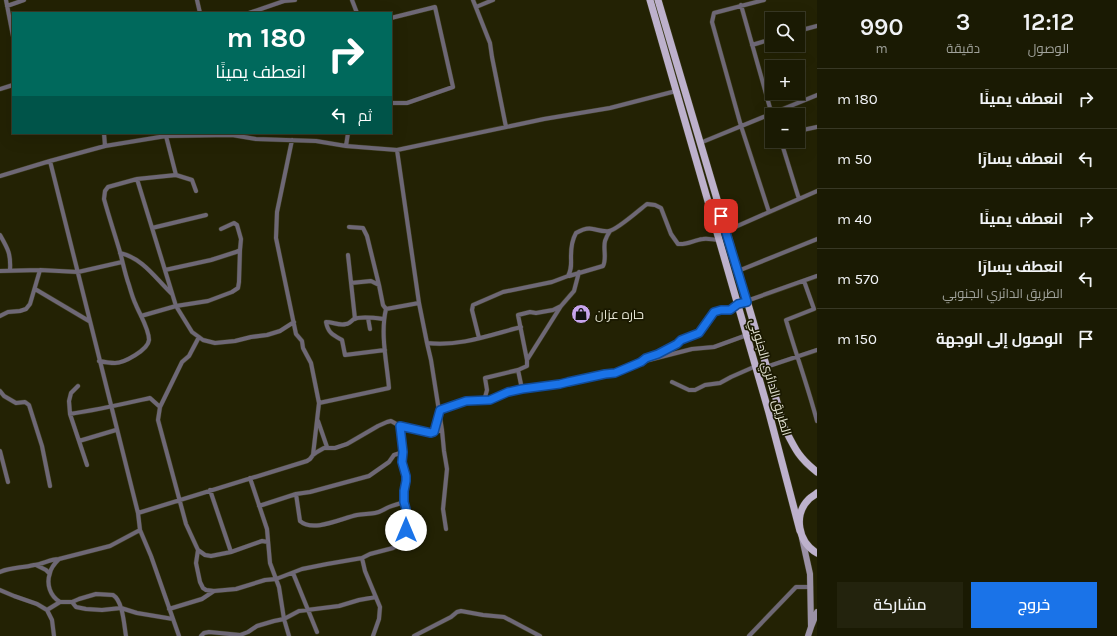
<!DOCTYPE html>
<html lang="ar">
<meta charset="utf-8">
<style>
:root{--surface:#1a1a03;--page:#23230d;--text:#f1f3f6;--muted:#9fa19a;--line:#383825;--accent:#1a73e8}
body{margin:0;font-family:Karla,Cairo,sans-serif;background:var(--page);color:var(--text);direction:rtl;height:100vh;display:flex;flex-direction:column;font-size:15px;white-space:nowrap}
*{box-sizing:border-box;margin:0}
p{font-size:13px;color:var(--muted)}
.icon{flex:none;width:22px;height:22px;fill:none;stroke:currentColor;stroke-width:2;stroke-linecap:round;stroke-linejoin:round}
.map{position:relative;flex:1;overflow:hidden;direction:ltr}
.drawer{display:flex;flex-direction:column;background:var(--surface);width:300px}
.drawer>*{flex:none}
.banner{position:absolute;left:12px;top:12px;width:380px;height:122px;border-radius:0px;box-shadow:0 4px 16px #0002,0 0 0 1px var(--line);direction:rtl;background:#00695c;color:#fff;overflow:hidden}
.buttons{position:absolute;left:765px;top:12px;display:grid;gap:8px}
.buttons a{display:grid;place-items:center;width:40px;height:40px;border-radius:0px;background:var(--surface);box-shadow:0 4px 16px #0002,0 0 0 1px var(--line);font-size:20px}
.pin{position:absolute;display:grid;place-items:center;width:34px;height:34px;color:#fff;margin:-17px;border-radius:8px;box-shadow:0 2px 6px #0006}
.me{position:absolute;width:44px;margin:-22px;rotate:0deg;stroke-linejoin:round;filter:drop-shadow(0 0 3px #0008)}
.turn{display:flex;align-items:center;gap:14px;height:84px;padding:0 20px;font-size:18px}
.turn .icon{width:52px;height:52px;stroke-width:2.5}
.turn b{display:block;font-size:28px;line-height:34px}
.then{display:flex;align-items:center;height:38px;padding:0 20px;background:#0003;gap:8px;font-size:15px}
.eta{display:flex;justify-content:space-evenly;align-items:center;height:68px;text-align:center}
.eta b{font-size:24px;font-weight:600;line-height:28px}
.cta{display:flex;gap:8px;margin-top:auto;padding:8px 20px}
.cta a{flex:1;height:46px;border-radius:0px;background:var(--accent);color:#fff;font-size:16px;font-weight:600;line-height:46px;text-align:center}
.cta a+a{background:var(--page);color:var(--text)}
ul{padding:0;list-style:none}
li{display:flex;align-items:center;gap:12px;height:60px;padding:0 20px;border-top:1px solid var(--line)}
li div{flex:1}
li b{display:block;font-size:15px}
li em{font-style:normal}
main{display:flex;flex:1;min-height:0}
.map>svg:first-child{display:block}
</style>
<main>
<section class="drawer">
<div class="eta">
<div><b>12:12</b><p>الوصول</p></div>
<div><b>3</b><p>دقيقة</p></div>
<div><b>990</b><p>m</p></div>
</div>
<ul>
<li><svg class="icon" aria-label="right" viewBox="0 0 24 24"><path d="M7 20v-9h11M14 6l5 5-5 5"/></svg><div><b>انعطف يمينًا</b></div><em>180 m</em></li>
<li><svg class="icon" aria-label="left" viewBox="0 0 24 24"><path d="M17 20v-9H6M10 6l-5 5 5 5"/></svg><div><b>انعطف يسارًا</b></div><em>50 m</em></li>
<li><svg class="icon" aria-label="right" viewBox="0 0 24 24"><path d="M7 20v-9h11M14 6l5 5-5 5"/></svg><div><b>انعطف يمينًا</b></div><em>40 m</em></li>
<li><svg class="icon" aria-label="left" viewBox="0 0 24 24"><path d="M17 20v-9H6M10 6l-5 5 5 5"/></svg><div><b>انعطف يسارًا</b><p>الطريق الدائري الجنوبي</p></div><em>570 m</em></li>
<li><svg class="icon" aria-label="arrive" viewBox="0 0 24 24"><path d="M6 21V4h12l-3 4 3 4H6"/></svg><div><b>الوصول إلى الوجهة</b></div><em>150 m</em></li>
</ul>
<div class="cta"><a>خروج</a><a>مشاركة</a></div>
</section>
<div class="map">
<svg width="817" height="636" viewBox="0 0 817 636">
<rect width="100%" height="100%" fill="#232204"/>
<g fill="none" stroke-linecap="round" stroke-linejoin="round">
<defs>
<path id="street" d="M6,0L13,36
M197,0L200,13
M352,0L357,13
M473,0L490,43L492,57L506,127
M764,0L714,13L712,22L741,126L769,212
M741,5L772,115
M7,6L24,0
M476,7L493,0
M249,13L284,1L295,0
M391,18L435,7L453,87L407,103H391
M798,31L817,26
M752,45L772,39
M0,89L13,85
M798,131L817,127
M104,133L105,146
M166,136L176,175L192,180L196,191
M292,140L277,212L276,238L296,334L302,341L303,348L311,363L319,403L313,455
M781,141L799,199
M700,143L817,95
M346,146L348,133
M397,150L419,303L427,343L431,360L442,430L444,451L447,469L443,509L446,529
M0,176L50,161L105,146L166,136L232,135L256,139L316,141L346,146L397,150L544,119L610,108L676,91
M137,179L176,306L192,332L203,340L215,343L235,341L251,337L267,335L280,331L294,322
M349,227L363,228L367,236L379,285
M152,228L206,215
M726,231L817,191
M0,235C8,249 11,254 10,270
M120,253C143,258 156,279 172,294
M348,255L355,319
M40,270L78,272L122,262
M165,270L211,260L236,252L240,250L241,239L237,225L234,223L221,229
M0,271L40,270L30,304L26,309L20,311L8,312L0,316
M738,271L817,239
M569,276L603,266C607,259 603,249 605,241C606,238 608,234 610,231
M804,281L814,309L786,320C796,354 808,387 817,421
M351,283L371,281L379,285L383,305L386,309
M35,289L89,321
M141,316L176,306L208,301L232,292L238,288L239,282L240,250
M368,318L370,329
M384,319C376,318 361,316 354,319C351,321 349,324 346,324C339,326 333,322 326,322C328,333 333,335 342,340L345,355L385,350
M199,337L189,356L182,362L160,407L158,420L186,524L198,550L196,563L200,582L203,588L206,590L214,591L236,589L265,580L276,579L302,569L327,564L362,558L370,554L393,548L409,540L406,530L405,521L406,509L404,502V491L407,481L406,476L401,462L403,452L400,426
M479,338L472,310L473,305L503,292L552,282L568,276C572,269 571,264 571,256C571,248 572,240 576,233C581,230 587,227 593,229C598,230 604,232 609,231C617,230 639,210 647,204L655,205L661,208L671,234L678,244C687,245 694,240 703,239C708,238 714,240 719,240
M427,343C459,347 490,335 521,327
M527,360L561,306
M99,361C104,362 110,363 115,363C124,363 148,350 149,340C149,329 140,315 136,305C133,299 131,292 129,285C125,274 123,263 120,252C115,235 109,217 104,199L105,191L108,187L137,179L176,175
M643,361L646,358L657,354L677,344L681,340L699,333L714,312L721,310H730L738,304L817,276
M766,367L817,350
M518,370L522,389
M672,382L689,390H695L705,385L720,383L731,377L756,366
M78,386L71,393L69,401L70,414L87,465
M0,391L4,396L16,403L25,402L29,405L42,446L50,486
M484,401L487,390L485,378L518,370L527,366V360L518,315L530,312L536,313L553,310L561,306L574,291L579,272
M319,403L389,388C387,363 380,334 386,309L419,303
M440,410L466,401H484L490,400L509,391L522,389L560,385L568,382L605,374L615,373L641,362L692,349L714,347L747,335
M70,414C97,410 123,404 150,398L160,407
M318,421L327,447
M434,432L439,415
M79,441L116,430
M0,451L8,482
M250,478L267,529L270,563L279,587L284,619L289,636
M210,490L231,552
M296,494L300,521C313,533 342,518 357,515C363,514 369,514 375,513C381,512 384,509 389,507C394,505 399,504 404,502
M259,506L296,494L310,492L369,476L389,462L394,455L403,452
M138,513L307,461L310,459L313,455L317,452L324,448H335L347,444L378,426L387,422L391,421L400,426L431,433L442,430
M140,530L151,556L179,636
M198,550L205,555L211,556L231,552L262,541L268,542
M362,558L365,571L380,607L379,619L373,636
M59,559C55,563 51,567 50,573C46,584 50,596 60,602
M36,565L46,570L49,573
M0,572C11,567 23,568 34,565C43,564 50,559 59,559L110,546L140,530L138,513L50,161
M293,573L317,632
M0,590L14,596L37,604L47,610L52,620L54,636
M72,602L76,607L86,609L102,610L121,608L137,613L173,619
M169,609L202,599L214,591
M47,610L60,602H72L79,599L96,594L113,595C123,601 124,625 126,636
M201,636L204,633L209,632L240,635L248,632L257,626L274,621L284,619L299,611L339,606L359,600L376,597
M414,636L451,617L457,612L461,611L483,615L504,617L540,636
M749,636L796,587H811"/>
<path id="secondary" d="M802,538L810,574L811,627L817,612
M808,636L811,627"/>
<path id="primary" d="M650,0L769,413L800,531
M658,0L785,429C795,449 799,458 817,472
M817,493C815,495 811,497 809,499C793,515 798,542 817,553"/>
</defs>
<use href="#street" stroke="#3e3d21" stroke-width="5"/>
<use href="#secondary" stroke="#3e3d21" stroke-width="7"/>
<use href="#primary" stroke="#3e3d21" stroke-width="8"/>
<use href="#street" stroke="#6e6876" stroke-width="4"/>
<use href="#secondary" stroke="#9b91a6" stroke-width="6"/>
<use href="#primary" stroke="#bdb1cc" stroke-width="7"/>
</g>
<g fill="none" stroke-linecap="round" stroke-linejoin="round">
<defs>
<path id="route" d="M406,530L405,521L406,509L404,502V491L406,481V476L402,462L403,452L400,426L431,433L434,432L440,410L466,401L490,400L508,392L522,389L560,384L568,382L605,374L615,373L641,362L646,358L658,354L677,344L681,340L699,333L714,312L721,310H730L738,304L747,302L721,216"/>
</defs>
<use href="#route" stroke="#114b97" stroke-width="10"/>
<use href="#route" stroke="#1a73e8" stroke-width="7"/>
</g>
<defs>
<symbol id="shop-disc" viewBox="-11 -11 22 22"><circle r="9.5" fill="#c8a5ee" stroke="#1a1900"/><path d="M-5-2.5h2.3a2.7 3.5 0 0 1 5.4 0H5L5.5 6h-11ZM-1.5-2.5h3a1.5 2.3 0 0 0-3 0Z" fill="#111"/></symbol>
</defs>
<g fill-rule="evenodd">
<use href="#shop-disc" x="570" y="303" width="22" height="22"/>
</g>
<g text-anchor="middle" stroke-width="3.5" stroke-linejoin="round" paint-order="stroke">
<g font-size="13" fill="#e3e3d1" stroke="#1a1900" text-anchor="start">
<text x="595" y="319">حاره عزان</text>
</g>
<g font-size="13" fill="#e3e3d1" stroke="#1a1900">
<text transform="translate(771 377) rotate(74)" y="5">الطريق الدائري الجنوبي</text>
</g>
</g>
</svg>
<div class="buttons">
<a><svg class="icon" aria-label="search" viewBox="0 0 24 24"><circle cx="10" cy="10" r="6"/><path d="M15 15l6 6"/></svg></a>
<a>+</a>
<a>−</a>
</div>
<div class="pin" style="left:721px;top:216px;background:#d93025"><svg class="icon" aria-label="arrive" viewBox="0 0 24 24"><path d="M6 21V4h12l-3 4 3 4H6"/></svg></div>
<svg class="me" style="left:406px;top:530px" viewBox="-20 -20 40 40"><circle r="19" fill="#fff"/><path d="M0-13L10 11 0 6-10 11z" fill="#1a73e8"/></svg>
<div class="banner">
<div class="turn"><svg class="icon" aria-label="right" viewBox="0 0 24 24"><path d="M7 20v-9h11M14 6l5 5-5 5"/></svg><div><b>180 m</b>انعطف يمينًا</div></div>
<div class="then">ثم<svg class="icon" aria-label="left" viewBox="0 0 24 24"><path d="M17 20v-9H6M10 6l-5 5 5 5"/></svg></div>
</div>
</div>
</main>
